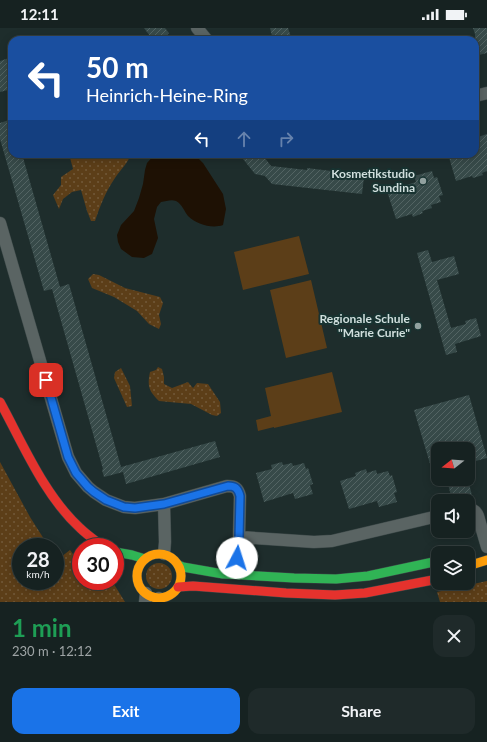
<!DOCTYPE html>
<meta charset="utf-8">
<style>
:root{--surface:#162221;--page:#1f2a2a;--text:#f1f3f6;--muted:#9ea4a5;--line:#353f3f;--accent:#1a73e8}
body{margin:0;font-family:Lato,sans-serif;background:var(--page);color:var(--text);height:100vh;display:flex;flex-direction:column;font-size:15px;white-space:nowrap}
*{box-sizing:border-box;margin:0}
p{font-size:13px;color:var(--muted)}
.icon{flex:none;width:22px;height:22px;fill:none;stroke:currentColor;stroke-width:2;stroke-linecap:round;stroke-linejoin:round}
.map{position:relative;height:574px;overflow:hidden}
.drawer{display:flex;flex-direction:column;background:var(--surface);flex:1}
.drawer>*{flex:none}
.top-card{position:absolute;left:8px;top:8px;width:471px;height:122px;border-radius:12px;box-shadow:0 2px 10px #0003,0 0 0 1px var(--line);background:#1a4fa0;color:#fff;overflow:hidden}
.needle{width:26px;rotate:253deg}
.tools{position:absolute;left:431px;top:414px;display:grid;gap:8px}
.tools a{display:grid;place-items:center;width:44px;height:44px;border-radius:8px;background:var(--surface);box-shadow:0 2px 10px #0003,0 0 0 1px var(--line);font-size:20px}
.speed{position:absolute;left:12px;top:510px;display:flex;gap:8px;font-size:20px;font-weight:700;text-align:center}
.speed>*{display:grid;place-content:center;width:52px;height:52px;border-radius:50%;background:var(--surface);box-shadow:0 2px 10px #0003,0 0 0 1px var(--line);line-height:1}
.speed small{font-size:10px;font-weight:400}
.speed .limit{border:6px solid #d22;background:#fff;color:#111}
.pin{position:absolute;display:grid;place-items:center;width:34px;height:34px;color:#fff;margin:-17px;border-radius:8px;box-shadow:0 2px 6px #0006}
.me{position:absolute;width:44px;margin:-22px;rotate:5deg;stroke-linejoin:round;filter:drop-shadow(0 0 3px #0008)}
.turn{display:flex;align-items:center;gap:14px;height:84px;padding:0 12px;font-size:18px}
.turn .icon{width:52px;height:52px;stroke-width:2.5}
.turn b{display:block;font-size:28px;line-height:34px}
.lanes{display:flex;align-items:center;height:38px;padding:0 12px;background:#0003;justify-content:center;gap:20px;direction:ltr}
.lanes .off{opacity:.35}
.round{display:grid;place-items:center;flex:none;width:42px;height:42px;border-radius:12px;background:var(--page)}
.headline{display:flex;align-items:center;justify-content:space-between;height:68px;padding:0 12px}
h1{font-size:24px;font-weight:700;line-height:30px;color:#1e9e55}
.button{display:flex;gap:8px;margin-top:auto;padding:8px 12px}
.button a{flex:1;height:46px;border-radius:12px;background:var(--accent);color:#fff;font-size:16px;font-weight:700;line-height:46px;text-align:center}
.button a+a{background:var(--page);color:var(--text)}
.status{display:flex;justify-content:space-between;align-items:center;height:28px;padding:0 20px;background:var(--surface);direction:ltr}
.status svg{height:11px;fill:currentColor}
.map>svg:first-child{display:block}
</style>
<div class="status"><b>12:11</b><svg viewBox="0 0 49 12"><path d="M0 12V9h3v3zM5 12V6h3v6zM10 12V3h3v9zM15 12V0h3v12zM26 1h20v11H26zM47 4h2v5h-2z"/></svg></div>
<div class="map">
<svg width="487" height="574" viewBox="0 0 487 574">
<defs>
<pattern id="green-dots" width="8" height="8" patternUnits="userSpaceOnUse"><rect width="8" height="8" fill="#5c3e18"/><path d="M2 2h.1M6 6h.1" fill="none" stroke="#725939" stroke-width="1.8" stroke-linecap="round"/></pattern>
<pattern id="building-hatch" width="6" height="6" patternUnits="userSpaceOnUse"><rect width="6" height="6" fill="#374a49"/><path d="M-1 1l2-2M0 6l6-6M5 7l2-2" fill="none" stroke="#536463"/></pattern>
</defs>
<rect width="100%" height="100%" fill="#1e2d2c"/>
<path fill="url(#green-dots)" d="M69,126H131C128,135 120,142 115,150C106,163 100,178 95,193H91L87,183L81,162L72,164L63,171L59,181L53,167L61,157V149L73,141Z
M93,246L99,247L125,260L160,269L163,275L159,287L161,296L159,301L149,296L137,283L114,269L92,260L88,251Z
M158,339L162,341L164,349V356L172,360L188,354L193,360L197,355L208,356L220,374L221,385L217,388L212,387L191,376L159,373C149,363 147,359 150,344L156,342Z
M121,340L130,358L132,378L127,379L114,350L115,344Z
M0,434L30,489L49,519H21V553H55V529L57,532L70,522L76,530L81,526V553H112L125,574H0Z
M146 548a13 13 0 1 1 26 0a13 13 0 1 1-26 0Z
M487,553V574H440L437,564Z"/>
<path fill="#5c3e18" d="M299,208L309,246L243,262L234,224Z
M311,252L327,320L286,330L270,262Z
M332,344L342,384L274,400V399L258,403L256,392L271,388L265,360Z"/>
<path fill="#1e1104" d="M155,126H194L203,135L223,166L226,181L223,197C212,201 196,196 188,188C184,183 182,176 176,173C172,171 166,173 161,174L157,179L154,191L158,210L152,226L144,230L132,229L121,221L118,214L117,207L121,197L134,183L139,170L143,156L145,142L147,135Z"/>
<path fill="url(#building-hatch)" d="M144,0H165L169,5L167,7L170,12H153Z
M270,0H288L292,12H273Z
M473,0H487V25L475,28V6Z
M12,29V61L0,64V33Z
M12,91V126H22L60,259L69,256L121,439L215,413L220,429L126,456L123,444L104,449L102,442L103,441L52,261L44,263L0,111V95Z
M487,106V143L482,145L483,147L473,150L472,148L456,153L448,126H475V123L477,122L475,114V110Z
M239,126H262L271,138L307,142V140L323,142L340,144V146L364,149L362,166L272,156L265,148L255,146Z
M432,143L434,150L437,149L443,167L439,168L441,174L431,177L432,180L422,183L423,185L413,189L412,186L396,191L387,163L416,154L414,148Z
M428,222L432,234L454,228L459,246L437,252L451,300L466,296L465,293L476,290L481,308L455,316L457,324L446,327L417,225Z
M469,367L487,430L468,435V421H438V456H436L414,382Z
M282,434L283,437L292,435L293,438L304,435L306,441L308,440L313,456L310,457L313,466L295,471L293,465L264,474L256,445L272,441L271,437Z
M366,441L367,445L376,442L377,446L388,443L390,448L392,447L397,464L394,465L397,474L379,479L377,473L349,481L340,453L356,448L355,445Z
M468,451L472,468L452,472L448,456Z"/>
<g fill="none" stroke-linecap="round" stroke-linejoin="round">
<defs>
<path id="street" d="M197,0L207,12
M475,68L487,65
M0,195L68,429L76,445L88,459L94,464L106,472L124,479L135,480L164,476L227,458C235,458 238,460 240,468L239,509L237,530
M468,481C474,481 476,483 478,488L487,519
M239,509L314,514L332,513L438,488
M164,526L165,514L164,476
M145,574L146,565
M158,574L159,570"/>
<path id="fast" d="M115,524L132,527L145,531
M178,537L183,539L223,546L294,550L336,551L368,548L438,533"/>
<path id="slow" d="M137 548a22 22 0 1 1 44 0a22 22 0 1 1-44 0Z
M468,538L487,532"/>
<path id="jam" d="M0,374C23,416 44,467 80,500C87,507 96,513 104,519
M178,559L193,558L286,565L335,567L365,565L438,551"/>
</defs>
<use href="#street" stroke="#3c4848" stroke-width="13"/>
<use href="#fast" stroke="#3c4848" stroke-width="10"/>
<use href="#slow" stroke="#3c4848" stroke-width="10"/>
<use href="#jam" stroke="#3c4848" stroke-width="10"/>
<use href="#street" stroke="#5a6463" stroke-width="12"/>
<use href="#fast" stroke="#30b455" stroke-width="9"/>
<use href="#slow" stroke="#ff9f0a" stroke-width="9"/>
<use href="#jam" stroke="#e5322d" stroke-width="9"/>
</g>
<g fill="none" stroke-linecap="round" stroke-linejoin="round">
<defs>
<path id="route" d="M46,352L68,429L76,445L88,459L94,464L106,472L124,479L135,480L164,476L228,458C235,458 238,460 240,468L239,510L237,530"/>
</defs>
<use href="#route" stroke="#114b97" stroke-width="10"/>
<use href="#route" stroke="#1a73e8" stroke-width="7"/>
</g>
<g fill="#92a19f" stroke="#183331" stroke-width="1.5">
<circle cx="423" cy="153" r="4"/>
<circle cx="418" cy="298" r="4"/>
</g>
<g text-anchor="middle" stroke-width="4" stroke-linejoin="round" paint-order="stroke">
<g font-size="12" font-weight="bold" fill="#d0dfdd" stroke="#183331" text-anchor="end">
<text x="415" y="150">Kosmetikstudio<tspan x="415" dy="14">Sundina</tspan></text>
<text x="410" y="295">Regionale Schule<tspan x="410" dy="14">"Marie Curie"</tspan></text>
</g>
</g>
</svg>
<div class="tools">
<a><svg class="needle" viewBox="-14 -14 28 28"><path d="M0-13l5 13h-10z" fill="#e53935"/><path d="M0 13l5-13h-10z" fill="#9ea4a5"/></svg></a>
<a><svg class="icon" aria-label="sound" viewBox="0 0 24 24"><path d="M4 9h4l5-4v14l-5-4H4zM17 9q2 3 0 6"/></svg></a>
<a><svg class="icon" aria-label="layers" viewBox="0 0 24 24"><path d="M12 4l9 5-9 5-9-5zM3 14l9 5 9-5"/></svg></a>
</div>
<div class="speed"><div>28<small>km/h</small></div><div class="limit">30</div></div>
<div class="pin" style="left:46px;top:352px;background:#d93025"><svg class="icon" aria-label="arrive" viewBox="0 0 24 24"><path d="M6 21V4h12l-3 4 3 4H6"/></svg></div>
<svg class="me" style="left:237px;top:530px" viewBox="-20 -20 40 40"><circle r="19" fill="#fff"/><path d="M0-13L10 11 0 6-10 11z" fill="#1a73e8"/></svg>
<div class="top-card">
<div class="turn"><svg class="icon" aria-label="left" viewBox="0 0 24 24"><path d="M17 20v-9H6M10 6l-5 5 5 5"/></svg><div><b>50 m</b>Heinrich-Heine-Ring</div></div>
<div class="lanes"><svg class="icon" aria-label="left" viewBox="0 0 24 24"><path d="M17 20v-9H6M10 6l-5 5 5 5"/></svg><svg class="icon off" aria-label="ahead" viewBox="0 0 24 24"><path d="M12 20V5M6 11l6-6 6 6"/></svg><svg class="icon off" aria-label="right" viewBox="0 0 24 24"><path d="M7 20v-9h11M14 6l5 5-5 5"/></svg></div>
</div>
</div>
<section class="drawer">
<div class="headline"><div><h1>1 min</h1><p>230 m · 12:12</p></div><a class="round"><svg class="icon" aria-label="close" viewBox="0 0 24 24"><path d="M6 6l12 12M18 6L6 18"/></svg></a></div>
<div class="button"><a>Exit</a><a>Share</a></div>
</section>
